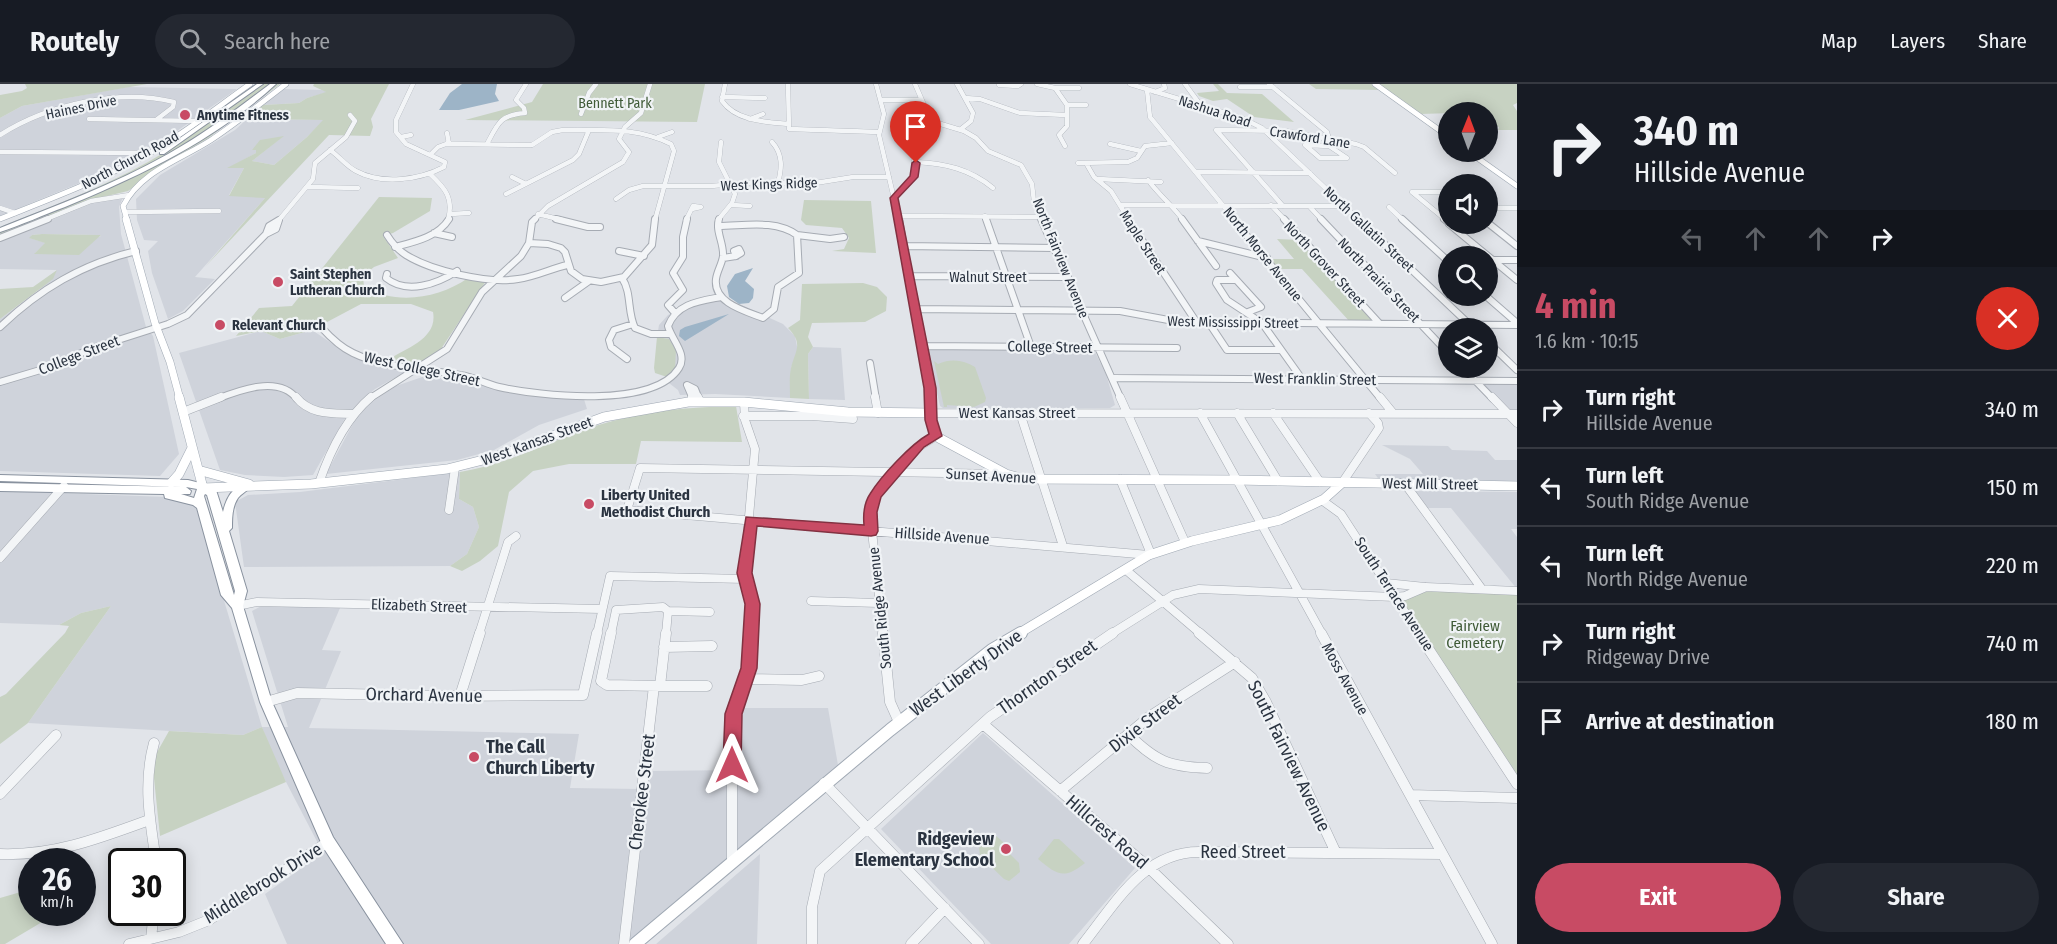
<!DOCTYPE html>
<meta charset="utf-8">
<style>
:root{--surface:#171b24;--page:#242831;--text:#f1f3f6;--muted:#9ea1a6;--line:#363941;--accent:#c84b64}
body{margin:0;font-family:"Fira Sans Condensed",sans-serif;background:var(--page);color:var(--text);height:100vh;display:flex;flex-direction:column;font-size:22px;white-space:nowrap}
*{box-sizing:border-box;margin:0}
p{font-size:20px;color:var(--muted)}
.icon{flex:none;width:33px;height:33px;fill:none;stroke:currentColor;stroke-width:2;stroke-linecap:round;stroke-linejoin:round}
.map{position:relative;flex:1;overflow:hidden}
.side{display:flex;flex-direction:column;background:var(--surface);width:540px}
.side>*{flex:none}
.top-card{background:#171b24;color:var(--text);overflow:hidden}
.needle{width:39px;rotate:1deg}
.tools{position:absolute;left:1438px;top:18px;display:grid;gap:12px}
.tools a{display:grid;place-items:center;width:60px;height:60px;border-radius:50%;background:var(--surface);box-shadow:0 3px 15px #0003;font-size:30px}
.speed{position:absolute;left:18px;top:764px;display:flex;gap:12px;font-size:30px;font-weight:700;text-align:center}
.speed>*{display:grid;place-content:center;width:78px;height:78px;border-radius:50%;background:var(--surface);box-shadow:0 3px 15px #0003;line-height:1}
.speed small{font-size:15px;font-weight:400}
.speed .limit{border:3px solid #111;border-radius:9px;background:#fff;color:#111}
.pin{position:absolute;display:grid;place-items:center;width:51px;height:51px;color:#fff;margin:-62px -26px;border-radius:50% 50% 50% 0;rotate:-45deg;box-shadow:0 0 6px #0007}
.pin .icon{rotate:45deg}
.me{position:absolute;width:66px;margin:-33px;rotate:0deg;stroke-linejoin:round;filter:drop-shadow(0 0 4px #0008)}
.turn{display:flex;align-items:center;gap:21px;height:126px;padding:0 18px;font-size:27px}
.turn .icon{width:78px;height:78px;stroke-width:2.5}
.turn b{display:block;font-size:42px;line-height:51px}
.lanes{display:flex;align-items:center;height:57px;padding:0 18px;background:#0003;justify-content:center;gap:30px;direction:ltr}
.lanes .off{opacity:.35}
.round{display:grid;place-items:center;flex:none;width:63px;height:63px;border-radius:32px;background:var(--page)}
.headline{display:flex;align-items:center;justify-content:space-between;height:102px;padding:0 18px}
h1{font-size:36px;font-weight:700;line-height:45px;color:var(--accent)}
.button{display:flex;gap:12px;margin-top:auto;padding:12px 18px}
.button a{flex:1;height:69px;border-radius:36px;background:var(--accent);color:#fff;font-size:24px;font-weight:700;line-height:69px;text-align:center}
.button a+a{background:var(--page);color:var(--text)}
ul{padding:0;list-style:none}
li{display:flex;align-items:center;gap:18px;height:78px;padding:0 18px;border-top:2px solid var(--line)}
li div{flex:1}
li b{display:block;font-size:22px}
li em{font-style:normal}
header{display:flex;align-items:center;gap:36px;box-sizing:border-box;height:84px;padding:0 30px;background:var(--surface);border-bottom:2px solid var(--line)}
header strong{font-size:28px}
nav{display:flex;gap:33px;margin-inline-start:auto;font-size:21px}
.search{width:420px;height:54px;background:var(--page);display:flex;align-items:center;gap:15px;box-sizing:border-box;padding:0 21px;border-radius:33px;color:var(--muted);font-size:22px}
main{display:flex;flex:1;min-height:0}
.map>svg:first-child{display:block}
</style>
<header>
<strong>Routely</strong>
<div class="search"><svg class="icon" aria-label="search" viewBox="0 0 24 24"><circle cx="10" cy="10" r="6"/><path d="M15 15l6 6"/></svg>Search here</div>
<nav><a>Map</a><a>Layers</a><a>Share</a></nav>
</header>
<main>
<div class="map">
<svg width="1517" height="860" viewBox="0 0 1517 860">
<rect width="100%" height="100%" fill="#e1e4e9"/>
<path fill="#cfd3db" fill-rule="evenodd" d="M128,3L237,5L160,59L111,86L0,132V34L22,22Z
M284,5L322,6L328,8L307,14L299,19L263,21Z
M247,35L324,36L307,53L274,81L252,77L282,53L252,66H257L256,69L229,84H244L229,111L266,113L195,193L215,195L183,227L168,235L152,189L148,167L158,157L144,156L137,136L136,115L160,91L235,46Z
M123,113L119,123L121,150L146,243L153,252L179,370L160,392L0,387V235L38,207L57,186L0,185V156L89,119ZM42,150L100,151L101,152L35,169L46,159L30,154L32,151Z
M724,213L783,240L795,252L798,268L791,284L790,314L715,310L680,311L678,306L665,296L667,293L668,255L657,253L659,241L668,231L688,220Z
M312,246L352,273L405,288L375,305L357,321L344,336L313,391L284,393L245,391L220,386L179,269L261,247L280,255Z
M813,263L841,264L845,316L809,315L808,270Z
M927,266H1094L1106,290L1115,321L1110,324H943L940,322Z
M434,289L474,296L507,307L583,312L587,325L539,341L494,366L457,376L326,390L355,336L369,320L396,302Z
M1517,299V328H1511L1482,300Z
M1382,361L1448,362L1452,366L1487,367L1495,376H1517V399L1380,397L1375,390H1423L1410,375Z
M460,388L459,415L473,423L479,443L467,470L450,482L244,483L235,418L248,411L300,408Z
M0,407L168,413L195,420L262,643H288L252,527L274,515L343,517L322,566L341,567L309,644L579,650L570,704L640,705L651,687L737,686L740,624H828L838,681L632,860H287L265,810L323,769L273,673L262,643L243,651L28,639L111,522L81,529L59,541L0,539Z
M1413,407L1517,408V445H1511L1517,453V505L1451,424H1424Z
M983,649L1135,784L1069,860H991L881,745Z
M760,770L757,860H656Z"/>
<path fill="#c7d2c2" d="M25,0H147L22,22L0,34V11L22,7L27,4Z
M262,0H272C240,24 208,49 173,69C119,100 58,121 0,145V143C50,123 101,104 148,78C188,56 224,27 262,0Z
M277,0H280L207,55L163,81L128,107L90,116L0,152V148L174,72L204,54Z
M314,0H389L371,35L373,43L370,52L329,51L205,183L265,114L229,112L244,84H227L256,69V66H252L260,56L284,52L252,77L274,81L307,53L323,36L247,35L263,21L299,19L307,14L326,8L313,2Z
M543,0H705L697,38L465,36L532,18Z
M1213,0H1218L1227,9L1262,10L1294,38L1254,33L1227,15L1213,17L1199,12L1197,9L1219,7Z
M1309,0H1372L1381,6L1316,5Z
M1379,0H1517V19L1513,21L1517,27V46H1498L1499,43L1488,39V28L1420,30Z
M379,113L432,114L430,127L393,149L383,152L398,174L374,183L363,192L364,203C396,221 438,215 468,194L486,197L435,274L416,281L389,275C407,264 438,254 433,228L411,220H361L312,246L280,255L261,247L236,252L259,224L292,222Z
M804,116L871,117L876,169L832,167L844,165L849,154L842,144L806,141L801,136Z
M42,150L101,151L79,171L34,170L45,159L29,154L32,151Z
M1277,155L1300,156L1374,238H1350L1302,185H1277L1269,175H1294Z
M57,186L53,195L0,235V205L33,203Z
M863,199L877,203L887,213L886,227L865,238L812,239L808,253L813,263L808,270L809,315L790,314C790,304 789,293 791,284C795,267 804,260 788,244L800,236L802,200Z
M657,253L669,255L676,266L675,285L667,293L655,289L654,284Z
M934,277L938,280C951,274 964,276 975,283L986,314L985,318L974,323L947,321V323H944Z
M736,322L742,358L641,357L636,380H569L533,387L509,408L498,462L480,477L462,487L450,482L467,470L479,443L473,423L459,415L460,388C507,381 550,357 595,342C642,327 688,323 736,322Z
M1432,506L1517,511V691L1401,515Z
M111,522L28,639L0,660V613L6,610L65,549L69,542L59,541L81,529Z
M262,643L286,698L160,752L153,685L156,670L169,647L243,651Z
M994,750L1010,764L1007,767L1019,779L1020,788L1009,797L1004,795L980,772L979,764Z
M1054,755H1059L1085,779C1064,796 1057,791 1038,775Z
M31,805L32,828H59L5,860H0V814Z"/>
<path fill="#9db4c7" d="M462,0H497L495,10L499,17L459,26H439L450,9Z
M753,184L745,197L754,205L753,214L749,219L739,220L729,213L727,202L735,190Z
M729,230L685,257L679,252L680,246L685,243Z"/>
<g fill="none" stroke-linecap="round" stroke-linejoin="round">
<defs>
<path id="minor-far3" d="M725,0L722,17C736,37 766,38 788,40
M788,0L789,45L879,48
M876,0L884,30L879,51L899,136
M957,0L973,29L971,37L961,45
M1037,0L1055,4L1067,21V42L1059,51L1065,62
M1130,0L1242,34L1262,44L1359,136
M1185,0L1202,23
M1269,0L1327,48L1329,55
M999,1L1018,2L1021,0
M1240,3H1273
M1055,4H1079
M1147,6L1150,33L1235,136
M1155,8L1165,4L1164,0
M722,13L765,14
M965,14L980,15L1020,29L1066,31
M881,16H921
M1067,21H1086
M581,30L589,9L596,0
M89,35L199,37
M750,35L763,30
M931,37L964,47L976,54L988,67L1021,81L1032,100L1034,118L1041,136
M1216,46L1286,47L1356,60L1364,63L1395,89
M1216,46L1283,122
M447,49L449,60
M0,51C47,21 119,4 174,18L173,23L156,36
M401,53L411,51
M658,53L672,48
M772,58C783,70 782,84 778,99
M487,60C498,39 500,31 525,29L524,24L516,16L526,0
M1110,60L1141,67
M532,61L552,48L563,46C603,47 634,42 671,60L674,67L655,136
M1305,61L1329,62L1347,74H1320Z
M330,66C339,72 346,82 356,87C382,101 419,96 444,83L445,78L406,60L396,48V36L413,0
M0,68L150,69
M432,69L438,63L446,60L532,61
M915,78C944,79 970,85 993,104
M1078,79L1128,78L1137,74L1145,62L1172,59
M1086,79L1094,93L1111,107L1129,136
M1197,88L1310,89
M430,90C445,104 454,114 448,136
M512,93L526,100
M1098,95L1161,98
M1148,96C1159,111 1172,121 1183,136
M307,103L358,104
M1412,108L1446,136
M1412,108H1449
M506,110L573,76L579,70L589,46
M894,114C912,95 920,92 911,65L931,37L915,0
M616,115L629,106L643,102H711L758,98L809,100L853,93H889
M732,121L750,122
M1120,121L1345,122
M1271,121L1285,136
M1309,122L1322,136
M1389,123L1403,136
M0,124L15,129
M1488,124H1517
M125,128L219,127
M450,130L469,129
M538,130L562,136
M897,132L1041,133
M985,132L986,136
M44,136L91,117L129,111
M279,136L313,95L315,79L346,53L355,37L350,31
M534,136L548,122L623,78L629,68L619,55L625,43L641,29L650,0
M686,136L693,122L701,123L692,125
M718,136L732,119L735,110L719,78L721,58"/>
<path id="minor-far2" d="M556,135L588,143H600
M899,135L930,315
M986,135L1031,263
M1041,135L1121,315
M1128,135L1197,239
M1182,135L1216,182
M1233,135L1381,315
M1284,135L1379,239
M1321,135L1449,270
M1358,135L1471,242
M1402,135L1449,178
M1444,135L1449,139
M279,136L276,145L266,150L269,142Z
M1488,139L1517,162
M1449,140L1517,196
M718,142C744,142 775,135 797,151L799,189L778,203L774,225L763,234C745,227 713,219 716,195C717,187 722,180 723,172C724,159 715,147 719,135
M434,149L452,153
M387,151C392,159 398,166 406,171C432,187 488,200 518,195C535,193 550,185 567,181
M797,151L830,155L844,153
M0,154L48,135
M1198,157L1267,174
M529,159L548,160L561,164L565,168L571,187L582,195L601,198L624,193L652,161L655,135
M903,162L1055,164
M395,163C414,158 438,153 449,135
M739,165L741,169L736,172L734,167Z
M619,167L644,172
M723,174L736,172
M1493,176H1517
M1230,189L1261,223L1248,228
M387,190L386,194C407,211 437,200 457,187
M908,192L1068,193
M622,194C632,209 627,228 635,244L651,250H670
M1236,196H1217L1216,199L1227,216L1262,239L1302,295
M1486,212L1517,239
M565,214L589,197
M914,225L1120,227L1179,238L1517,241
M675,229L668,221L683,206L673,189L683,173V153L687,135
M1209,239L1227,266H1281
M0,243C40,205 82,180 136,167
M321,243C330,253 340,263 353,269C386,285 424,284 460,291C474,293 486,300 499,303C540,312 653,325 679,284C688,270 671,255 668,242C677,219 700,217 721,213
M1488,258L1517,286
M922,262L1177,264
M627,275L611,263L609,256L614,246L633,240
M870,279L876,315
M1463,284L1493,315
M1114,294L1517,297
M0,298L47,284L93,264L168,240L187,231L266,150
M217,315C240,306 279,291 297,315
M369,315L447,265L482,208L521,172L529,159L532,138L535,135
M693,315L687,301L695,305L699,315"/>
<path id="minor-far1" d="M296,313C310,331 332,329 353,330
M692,313L694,317
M698,313L700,317
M875,313L878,329
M930,313L931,329L1517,330
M1120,313L1185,458
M1380,313L1393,329
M1492,313L1517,339
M744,318L745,336L755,365L744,489L753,520L751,550
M183,328L221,313
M1020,329L1063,462
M1200,329L1322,550
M1237,329L1278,397
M1273,329L1320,398
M743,332H812L853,335
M1005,390L640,384L627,426L1149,471
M1120,395L1151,470
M319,399C330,367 345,335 371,313
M1342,399L1379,344L1378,339L1369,329
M1405,400L1482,505
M1323,417L1341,430L1419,550
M449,426L455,384
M0,474L64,402
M1126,486L1201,550
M1386,499L1425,503
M811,517L878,519
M237,522L257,518L601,525
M668,527L710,528
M479,550L508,458L516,452
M597,550L610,492L745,495
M611,550L616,526L663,523L668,527L666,550
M883,550L870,428L879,407L896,384L917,364L936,352
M1111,550L1173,511L1199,505L1395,513L1405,512L1426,503L1517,507"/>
<path id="minor" d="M611,549L601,597L607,601L660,602
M883,549L890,618L899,638
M1199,549L1252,594L1266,618L1336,769
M1321,549L1492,860
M1418,549L1517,700
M664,563L712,562
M747,595L802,596L819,592
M660,602H707
M660,602L666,549
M460,612L480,549
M266,618L297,609L448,612L583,611L597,549
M983,640L1148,783L1228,860
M1128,650C1155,677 1169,683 1207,684
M154,659C143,699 150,737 156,777
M824,699L979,860
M1060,707L1149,633L1235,578
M0,710L56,651
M1410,711L1517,714
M0,770C53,772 100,754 149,736
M732,778V640L736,620L749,584L751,549
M151,854L154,828
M129,860L179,848L209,836L328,758
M624,860L654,602
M812,860V823L820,787L990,633L1113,549
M911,860L945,824
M1083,860C1115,820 1143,768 1199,768L1442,770"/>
<path id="major-far3" d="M1375,0L1449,53
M1469,68L1517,102
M0,135C50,115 101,96 148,70C184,50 216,24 250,0
M127,136L123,122C141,87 180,76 211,56C237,39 261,19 286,0"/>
<path id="major-far2" d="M126,135L155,239L170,278L180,315"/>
<path id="major-far1" d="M179,313L203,404L311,400L447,385L495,373L604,333L688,318H744L848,328L931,329L933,345L939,354L1006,390L1023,395L1236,396L1517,402
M198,386L249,400
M171,399L179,390L192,364
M1018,550L1149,471L1192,457L1280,436L1324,415L1342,399"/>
<path id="major" d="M635,860L890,646L992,566L1021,549"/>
<path id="highway" d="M257,0H263L164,70H160V68Z
M270,0H276C216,56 140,92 65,123C43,131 22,141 0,148V144C57,121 115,100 168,70C204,50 237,25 270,0Z
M0,391L188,396L204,400L216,406L223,428C226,415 233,400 248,401L249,404C246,408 241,410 238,414C232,423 232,434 232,444L229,447L247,507L243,522L272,618L333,753L403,860H386L323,763L260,618L232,524L221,511L197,424L193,421L165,414L164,410L0,407V399L183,403L0,397ZM186,403L197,405L194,414L181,410H190L191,407ZM205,410L207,411L235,507L234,511L204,412Z"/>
</defs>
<use href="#minor-far3" stroke="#a6abb3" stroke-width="5"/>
<use href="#minor-far2" stroke="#a6abb3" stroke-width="8"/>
<use href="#minor-far1" stroke="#a6abb3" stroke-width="9"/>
<use href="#minor" stroke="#a6abb3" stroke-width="11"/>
<use href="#major-far3" stroke="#a0a9b4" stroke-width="6"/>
<use href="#major-far2" stroke="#a0a9b4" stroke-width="8"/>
<use href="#major-far1" stroke="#a0a9b4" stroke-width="10"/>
<use href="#major" stroke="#a0a9b4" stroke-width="14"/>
<use href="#highway" stroke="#89929f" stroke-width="2"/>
<use href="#minor-far3" stroke="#f3f5f7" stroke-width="4.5"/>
<use href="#minor-far2" stroke="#f3f5f7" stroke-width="6"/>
<use href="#minor-far1" stroke="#f3f5f7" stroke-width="8"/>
<use href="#minor" stroke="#f3f5f7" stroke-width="10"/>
<use href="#major-far3" stroke="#fff" stroke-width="5"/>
<use href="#major-far2" stroke="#fff" stroke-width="7"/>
<use href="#major-far1" stroke="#fff" stroke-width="9"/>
<use href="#major" stroke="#fff" stroke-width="12"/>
<use href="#highway" fill="#fff" fill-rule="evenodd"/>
</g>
<path fill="#c84b64" stroke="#823141" stroke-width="1.5" d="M916,76L920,79L918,93L898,114L936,304L937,336L942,352L924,363L881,413L877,428L878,447L876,451L871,452L757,442L752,489L760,520L757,584L742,630L741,681L739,687L732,689L726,687L723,681L725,630L741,584L745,520L737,489L746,433L864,441C863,430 864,419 870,410C881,392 911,360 929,350L925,336L924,304L890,114L910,92L912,79Z"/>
<g fill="#c84b64" stroke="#f0f3f6" stroke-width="2">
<circle cx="185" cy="31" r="6"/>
<circle cx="278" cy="198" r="6"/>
<circle cx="220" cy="241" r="6"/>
<circle cx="589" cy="420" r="6"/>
<circle cx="474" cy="673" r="6"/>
<circle cx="1006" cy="765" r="6"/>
</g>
<g text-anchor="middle" stroke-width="4.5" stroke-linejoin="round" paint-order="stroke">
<g font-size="14" fill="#405b38" stroke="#f0f3f6">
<text x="615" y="24">Bennett Park</text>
</g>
<g font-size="14" fill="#2a3340" stroke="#f0f3f6">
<text transform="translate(81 23) rotate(-12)" y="5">Haines Drive</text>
<text transform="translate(1215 27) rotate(18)" y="5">Nashua Road</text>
<text transform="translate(1310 53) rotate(9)" y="5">Crawford Lane</text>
<text transform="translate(130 76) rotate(-28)" y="5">North Church Road</text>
<text transform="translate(769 100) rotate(-2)" y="5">West Kings Ridge</text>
<text transform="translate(1369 145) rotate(43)" y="5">North Gallatin Street</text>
<text transform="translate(1143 158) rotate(57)" y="5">Maple Street</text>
<text transform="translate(1263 170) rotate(51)" y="5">North Morse Avenue</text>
<text transform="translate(1061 174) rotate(68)" y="5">North Fairview Avenue</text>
<text transform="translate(1325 180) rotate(47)" y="5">North Grover Street</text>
<text x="988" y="198">Walnut Street</text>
<text transform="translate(1379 196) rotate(46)" y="5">North Prairie Street</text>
<text transform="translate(1233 238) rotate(1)" y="5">West Mississippi Street</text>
</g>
<g font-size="14" font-weight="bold" fill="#2a3340" stroke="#f0f3f6" text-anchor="start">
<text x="197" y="36">Anytime Fitness</text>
<text x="290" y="195">Saint Stephen<tspan x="290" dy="16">Lutheran Church</tspan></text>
<text x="232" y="246">Relevant Church</text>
</g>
<g font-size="15" fill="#2a3340" stroke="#f0f3f6">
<text transform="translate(1050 263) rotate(1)" y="5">College Street</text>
<text transform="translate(79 271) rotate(-21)" y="5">College Street</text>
<text transform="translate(422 285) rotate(12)" y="5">West College Street</text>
<text transform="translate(1315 295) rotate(1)" y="5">West Franklin Street</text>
<text x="1017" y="334">West Kansas Street</text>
<text transform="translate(537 357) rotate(-20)" y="5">West Kansas Street</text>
<text transform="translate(991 392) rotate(3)" y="5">Sunset Avenue</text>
<text transform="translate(1430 400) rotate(1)" y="5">West Mill Street</text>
<text transform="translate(942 452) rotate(4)" y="5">Hillside Avenue</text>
<text transform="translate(1394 510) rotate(57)" y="5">South Terrace Avenue</text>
<text transform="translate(419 522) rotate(2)" y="5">Elizabeth Street</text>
<text transform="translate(880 524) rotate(-96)" y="5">South Ridge Avenue</text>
<text transform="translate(1345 595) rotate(61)" y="5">Moss Avenue</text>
</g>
<g font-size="15" font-weight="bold" fill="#2a3340" stroke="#f0f3f6" text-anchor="start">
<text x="601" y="416">Liberty United<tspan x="601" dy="17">Methodist Church</tspan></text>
</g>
<g font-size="15" fill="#405b38" stroke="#f0f3f6">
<text x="1475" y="547">Fairview<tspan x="1475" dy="17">Cemetery</tspan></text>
</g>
<g font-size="18" fill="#2a3340" stroke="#f0f3f6">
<text transform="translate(966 589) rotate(-36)" y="6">West Liberty Drive</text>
<text transform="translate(1047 593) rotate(-35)" y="6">Thornton Street</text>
<text transform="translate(424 611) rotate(1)" y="6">Orchard Avenue</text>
<text transform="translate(1145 639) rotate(-37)" y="6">Dixie Street</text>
<text transform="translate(1289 672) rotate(64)" y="6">South Fairview Avenue</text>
<text transform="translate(642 708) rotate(-83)" y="6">Cherokee Street</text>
<text transform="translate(1107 748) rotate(41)" y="6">Hillcrest Road</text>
<text x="1243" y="774">Reed Street</text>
<text transform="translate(263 799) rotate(-32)" y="6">Middlebrook Drive</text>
</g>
<g font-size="18" font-weight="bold" fill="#2a3340" stroke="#f0f3f6" text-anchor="start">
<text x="486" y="669">The Call<tspan x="486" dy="21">Church Liberty</tspan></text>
<text x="994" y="761" text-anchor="end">Ridgeview<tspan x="994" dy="21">Elementary School</tspan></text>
</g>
</g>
</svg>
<div class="tools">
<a><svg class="needle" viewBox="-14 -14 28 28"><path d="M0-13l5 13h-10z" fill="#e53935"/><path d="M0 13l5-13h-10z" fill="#9ea1a6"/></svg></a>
<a><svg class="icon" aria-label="sound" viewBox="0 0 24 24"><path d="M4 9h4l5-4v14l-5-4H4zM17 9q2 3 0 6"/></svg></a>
<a><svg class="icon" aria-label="search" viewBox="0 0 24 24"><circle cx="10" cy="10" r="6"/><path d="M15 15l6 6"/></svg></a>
<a><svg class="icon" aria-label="layers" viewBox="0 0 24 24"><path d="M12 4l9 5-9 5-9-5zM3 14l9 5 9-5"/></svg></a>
</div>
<div class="speed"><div>26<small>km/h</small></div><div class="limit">30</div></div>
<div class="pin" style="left:916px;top:79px;background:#d93025"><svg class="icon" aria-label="arrive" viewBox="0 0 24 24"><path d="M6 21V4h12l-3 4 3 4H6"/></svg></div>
<svg class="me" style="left:732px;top:681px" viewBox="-20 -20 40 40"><path d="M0-17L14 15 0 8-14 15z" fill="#c84b64" stroke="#fff" stroke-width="4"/></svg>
</div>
<section class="side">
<div class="top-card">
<div class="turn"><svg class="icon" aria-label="right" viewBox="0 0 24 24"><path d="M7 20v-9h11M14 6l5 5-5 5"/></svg><div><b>340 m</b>Hillside Avenue</div></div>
<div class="lanes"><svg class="icon off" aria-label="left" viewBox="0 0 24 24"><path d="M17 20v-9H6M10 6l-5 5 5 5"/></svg><svg class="icon off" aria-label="ahead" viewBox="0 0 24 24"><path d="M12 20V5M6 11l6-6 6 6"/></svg><svg class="icon off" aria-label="ahead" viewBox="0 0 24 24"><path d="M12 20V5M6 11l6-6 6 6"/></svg><svg class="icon" aria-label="right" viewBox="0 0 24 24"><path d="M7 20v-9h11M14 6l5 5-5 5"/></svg></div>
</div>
<div class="headline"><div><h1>4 min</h1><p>1.6 km · 10:15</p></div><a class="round" style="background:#d93025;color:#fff"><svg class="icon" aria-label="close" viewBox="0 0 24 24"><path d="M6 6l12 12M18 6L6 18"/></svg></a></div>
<ul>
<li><svg class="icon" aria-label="right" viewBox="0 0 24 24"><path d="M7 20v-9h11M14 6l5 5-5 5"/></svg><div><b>Turn right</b><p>Hillside Avenue</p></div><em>340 m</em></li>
<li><svg class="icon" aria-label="left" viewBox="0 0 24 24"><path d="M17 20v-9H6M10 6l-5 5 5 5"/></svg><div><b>Turn left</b><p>South Ridge Avenue</p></div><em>150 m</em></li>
<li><svg class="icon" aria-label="left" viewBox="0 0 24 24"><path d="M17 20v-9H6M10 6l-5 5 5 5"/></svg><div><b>Turn left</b><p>North Ridge Avenue</p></div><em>220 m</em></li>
<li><svg class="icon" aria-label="right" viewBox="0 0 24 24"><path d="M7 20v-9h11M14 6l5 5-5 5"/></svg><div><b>Turn right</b><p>Ridgeway Drive</p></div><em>740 m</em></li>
<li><svg class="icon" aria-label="arrive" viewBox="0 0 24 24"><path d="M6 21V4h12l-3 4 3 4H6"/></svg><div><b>Arrive at destination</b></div><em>180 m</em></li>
</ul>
<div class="button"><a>Exit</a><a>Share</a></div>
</section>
</main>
